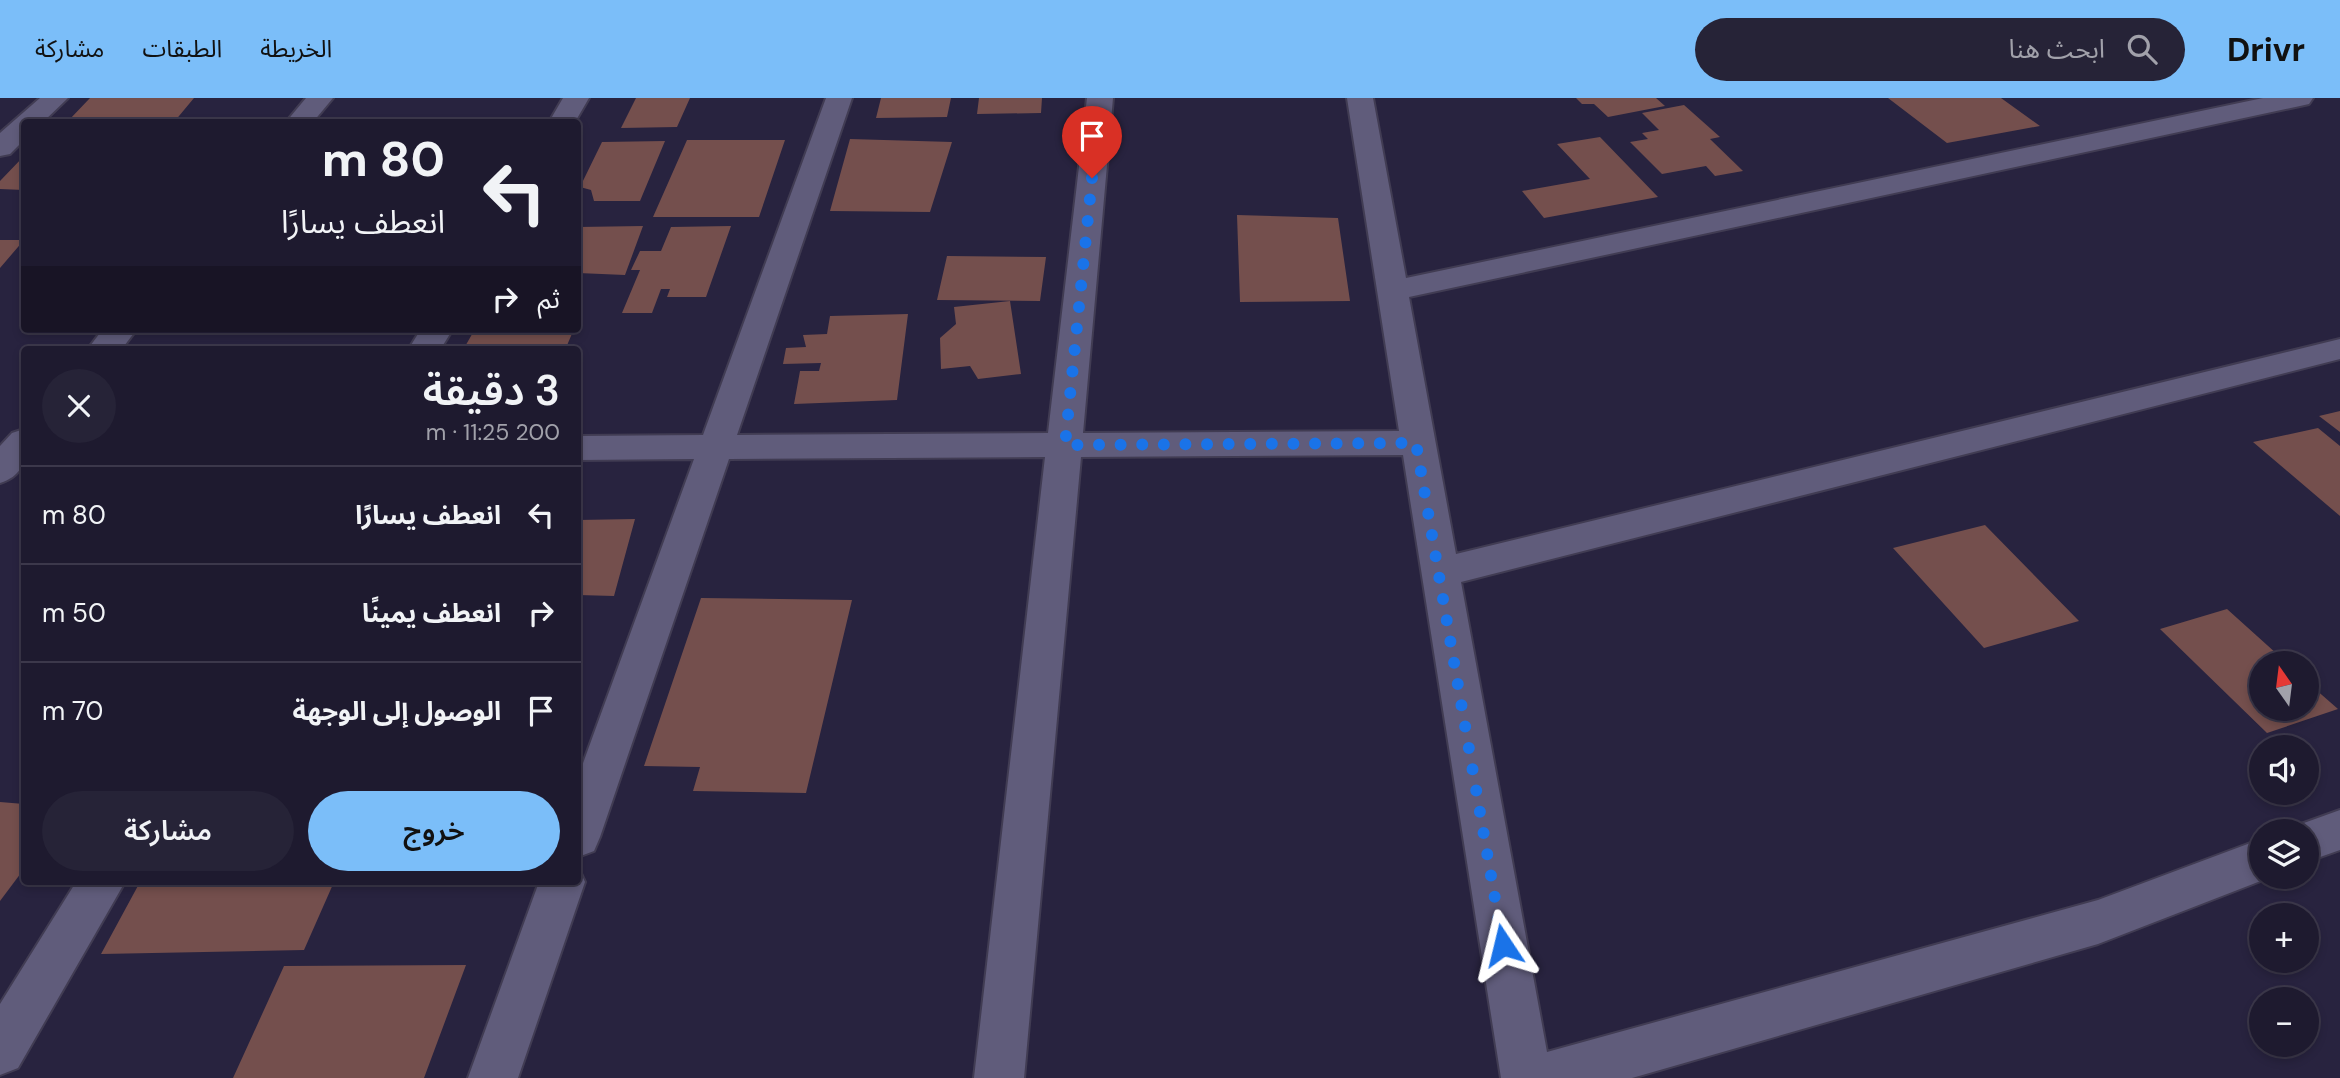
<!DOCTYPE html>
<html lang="ar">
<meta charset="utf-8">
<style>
:root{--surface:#1e1a2f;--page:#262337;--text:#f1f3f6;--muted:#a1a1aa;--line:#3c384b;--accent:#7bbef9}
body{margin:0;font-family:"DM Sans","Noto Sans Arabic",sans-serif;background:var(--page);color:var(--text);direction:rtl;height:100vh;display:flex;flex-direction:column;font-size:26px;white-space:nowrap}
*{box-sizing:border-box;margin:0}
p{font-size:23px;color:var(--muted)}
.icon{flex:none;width:38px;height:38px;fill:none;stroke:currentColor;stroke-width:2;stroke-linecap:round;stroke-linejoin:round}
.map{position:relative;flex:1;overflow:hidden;direction:ltr}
.side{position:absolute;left:21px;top:248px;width:560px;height:539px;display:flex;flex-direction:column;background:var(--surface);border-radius:7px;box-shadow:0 4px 10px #0003,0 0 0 2px var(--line);direction:rtl}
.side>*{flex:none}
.top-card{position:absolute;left:21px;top:21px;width:560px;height:214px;border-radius:7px;box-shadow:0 4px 10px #0003,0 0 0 2px var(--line);direction:rtl;background:#1e1a2f;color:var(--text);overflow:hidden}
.needle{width:46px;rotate:346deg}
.fabs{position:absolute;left:2249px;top:553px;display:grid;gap:14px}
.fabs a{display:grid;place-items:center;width:70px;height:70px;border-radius:50%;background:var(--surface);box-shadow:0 4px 10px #0003,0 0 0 2px var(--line);font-size:35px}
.pin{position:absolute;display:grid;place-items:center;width:60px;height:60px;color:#fff;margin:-72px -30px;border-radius:50% 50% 50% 0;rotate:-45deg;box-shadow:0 0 7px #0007}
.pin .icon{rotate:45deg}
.me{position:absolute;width:77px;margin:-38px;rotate:350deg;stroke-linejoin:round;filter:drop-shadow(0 0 5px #0008)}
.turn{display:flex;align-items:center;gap:24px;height:147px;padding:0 21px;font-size:32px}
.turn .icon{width:91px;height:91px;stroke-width:2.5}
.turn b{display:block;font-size:49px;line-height:60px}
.then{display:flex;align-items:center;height:66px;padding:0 21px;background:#0003;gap:14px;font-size:26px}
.round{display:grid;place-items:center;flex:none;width:74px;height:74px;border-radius:37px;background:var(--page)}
.overview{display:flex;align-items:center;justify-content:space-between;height:119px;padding:0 21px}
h1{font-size:42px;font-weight:600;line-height:52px}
.cta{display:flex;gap:14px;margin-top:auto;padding:14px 21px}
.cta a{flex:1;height:80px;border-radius:42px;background:var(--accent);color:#111;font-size:28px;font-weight:600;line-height:80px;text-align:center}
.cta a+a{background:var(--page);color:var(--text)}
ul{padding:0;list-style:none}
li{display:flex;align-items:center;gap:21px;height:98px;padding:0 21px;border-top:2px solid var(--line)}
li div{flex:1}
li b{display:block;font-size:26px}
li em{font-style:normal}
header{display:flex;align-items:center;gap:42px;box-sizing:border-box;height:98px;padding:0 35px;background:var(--accent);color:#111}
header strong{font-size:33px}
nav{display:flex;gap:38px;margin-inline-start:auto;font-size:24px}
.search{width:490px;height:63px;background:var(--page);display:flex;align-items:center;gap:18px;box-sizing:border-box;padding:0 24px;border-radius:38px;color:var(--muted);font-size:26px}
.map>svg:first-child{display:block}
</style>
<header>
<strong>Drivr</strong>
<div class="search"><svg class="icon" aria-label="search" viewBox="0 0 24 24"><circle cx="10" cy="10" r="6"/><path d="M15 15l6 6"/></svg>ابحث هنا</div>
<nav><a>الخريطة</a><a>الطبقات</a><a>مشاركة</a></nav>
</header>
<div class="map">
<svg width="2340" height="980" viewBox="0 0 2340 980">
<rect width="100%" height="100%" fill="#28233f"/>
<path fill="#744f4d" d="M90,0H194L174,24L69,22Z
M636,0H690L677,29L621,30Z
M881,0H951L947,19L876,20Z
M979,0H1042L1041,15L977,16Z
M1576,0H1656L1665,8L1608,19L1594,6H1582Z
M1888,0H2001L2040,28L1947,45Z
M1684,7L1720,39L1710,41L1743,73L1715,78L1706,68L1662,76L1630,44L1648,41L1642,35L1659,32L1642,15Z
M1600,39L1658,99L1544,120L1522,93L1590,81L1557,46Z
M850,41L952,44L930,114L830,113Z
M687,42H785L759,119H653Z
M665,43L640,103H594L591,92L580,89L602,44Z
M24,58V92L0,91V83Z
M1237,117L1338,120L1350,203L1240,204Z
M643,128L625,177L578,175V129Z
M731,128L706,199H667L670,191H661L652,215H622L640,172H631L640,153H661L671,129Z
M0,142H24L0,170Z
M947,158L1046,159L1040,203L937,202Z
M1010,203L1021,276L978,281L970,268L941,271L940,240L956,226L954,209Z
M908,216L897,302L794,306L800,273H819L821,265L783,266L786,250L806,249L803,237L827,236L830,218Z
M475,231H574L565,252H463Z
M2340,313V334L2319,318Z
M2318,330L2340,348V418L2253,344Z
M635,421L614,498L578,497V422Z
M1985,427L2079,523L1984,550L1893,450Z
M701,500L852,502L806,695L693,693L700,669L644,668Z
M2227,511L2287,565H2261V611H2306V583L2338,611L2267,635L2160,531Z
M0,704L24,706V771L0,803Z
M140,784H334L304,852L101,856Z
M466,867L424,980H233L284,868Z"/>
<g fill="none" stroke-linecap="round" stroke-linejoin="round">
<defs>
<path id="minor" d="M40,0H68L43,24H24V42L10,56L0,58V35Z
M306,0H333L313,24H286Z
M563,0H589L575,24H549Z
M826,0H852L737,337L1048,335L1087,0H1113L1083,335L1399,333L1347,0H1373L1406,180L2263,0H2313L2309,6L2300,8L1409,199L1456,456L2340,241V261L1461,484L1547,954L2098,802L2261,741V779H2271L2098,846L1632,980H1501L1403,357L1081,359L1024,980H974L1045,359L729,361L600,739L594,753L578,759V679L694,361L578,362V338L703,337Z
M103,231H137L121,252H87Z
M421,231H453L440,252H408Z
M24,331C26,356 28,376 0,385V348L12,335Z
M2340,712V752L2306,764V733H2288L2290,730Z
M578,769L585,784L518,980H468L539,784H578Z
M76,784H125L18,970L0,977V906Z"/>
</defs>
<use href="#minor" stroke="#413c53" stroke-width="4"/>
<use href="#minor" fill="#605c7b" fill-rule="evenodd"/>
</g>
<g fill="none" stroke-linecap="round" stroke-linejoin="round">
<path stroke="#1a73e8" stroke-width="12" stroke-dasharray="0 21.6" d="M1092,80L1065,347L1416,345L1503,847"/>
</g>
</svg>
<div class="fabs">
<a><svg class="needle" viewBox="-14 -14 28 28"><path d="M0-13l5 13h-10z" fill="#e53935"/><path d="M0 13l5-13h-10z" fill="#a1a1aa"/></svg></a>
<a><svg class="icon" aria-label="sound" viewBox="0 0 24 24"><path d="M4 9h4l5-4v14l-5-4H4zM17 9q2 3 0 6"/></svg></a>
<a><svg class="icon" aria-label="layers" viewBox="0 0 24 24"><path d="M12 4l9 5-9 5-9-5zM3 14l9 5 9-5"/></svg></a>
<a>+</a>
<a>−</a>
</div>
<div class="pin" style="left:1092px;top:80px;background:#d93025"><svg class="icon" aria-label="arrive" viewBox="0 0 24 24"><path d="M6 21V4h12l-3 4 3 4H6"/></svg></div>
<svg class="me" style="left:1503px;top:847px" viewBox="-20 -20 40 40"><path d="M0-17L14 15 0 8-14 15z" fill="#1a73e8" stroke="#fff" stroke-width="4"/></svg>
<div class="top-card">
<div class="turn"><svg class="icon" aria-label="left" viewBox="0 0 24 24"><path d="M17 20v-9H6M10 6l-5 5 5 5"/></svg><div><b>80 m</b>انعطف يسارًا</div></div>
<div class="then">ثم<svg class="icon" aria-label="right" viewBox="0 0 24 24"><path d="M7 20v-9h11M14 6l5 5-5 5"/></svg></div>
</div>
<section class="side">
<div class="overview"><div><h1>3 دقيقة</h1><p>200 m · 11:25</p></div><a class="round"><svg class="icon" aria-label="close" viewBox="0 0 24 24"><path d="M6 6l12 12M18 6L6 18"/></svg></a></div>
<ul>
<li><svg class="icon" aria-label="left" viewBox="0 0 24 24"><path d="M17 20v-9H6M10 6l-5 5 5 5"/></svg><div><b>انعطف يسارًا</b></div><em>80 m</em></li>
<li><svg class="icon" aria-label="right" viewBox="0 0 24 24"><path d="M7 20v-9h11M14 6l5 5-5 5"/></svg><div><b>انعطف يمينًا</b></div><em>50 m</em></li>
<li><svg class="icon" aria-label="arrive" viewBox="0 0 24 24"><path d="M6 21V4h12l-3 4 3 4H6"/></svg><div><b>الوصول إلى الوجهة</b></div><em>70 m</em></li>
</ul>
<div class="cta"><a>خروج</a><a>مشاركة</a></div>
</section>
</div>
